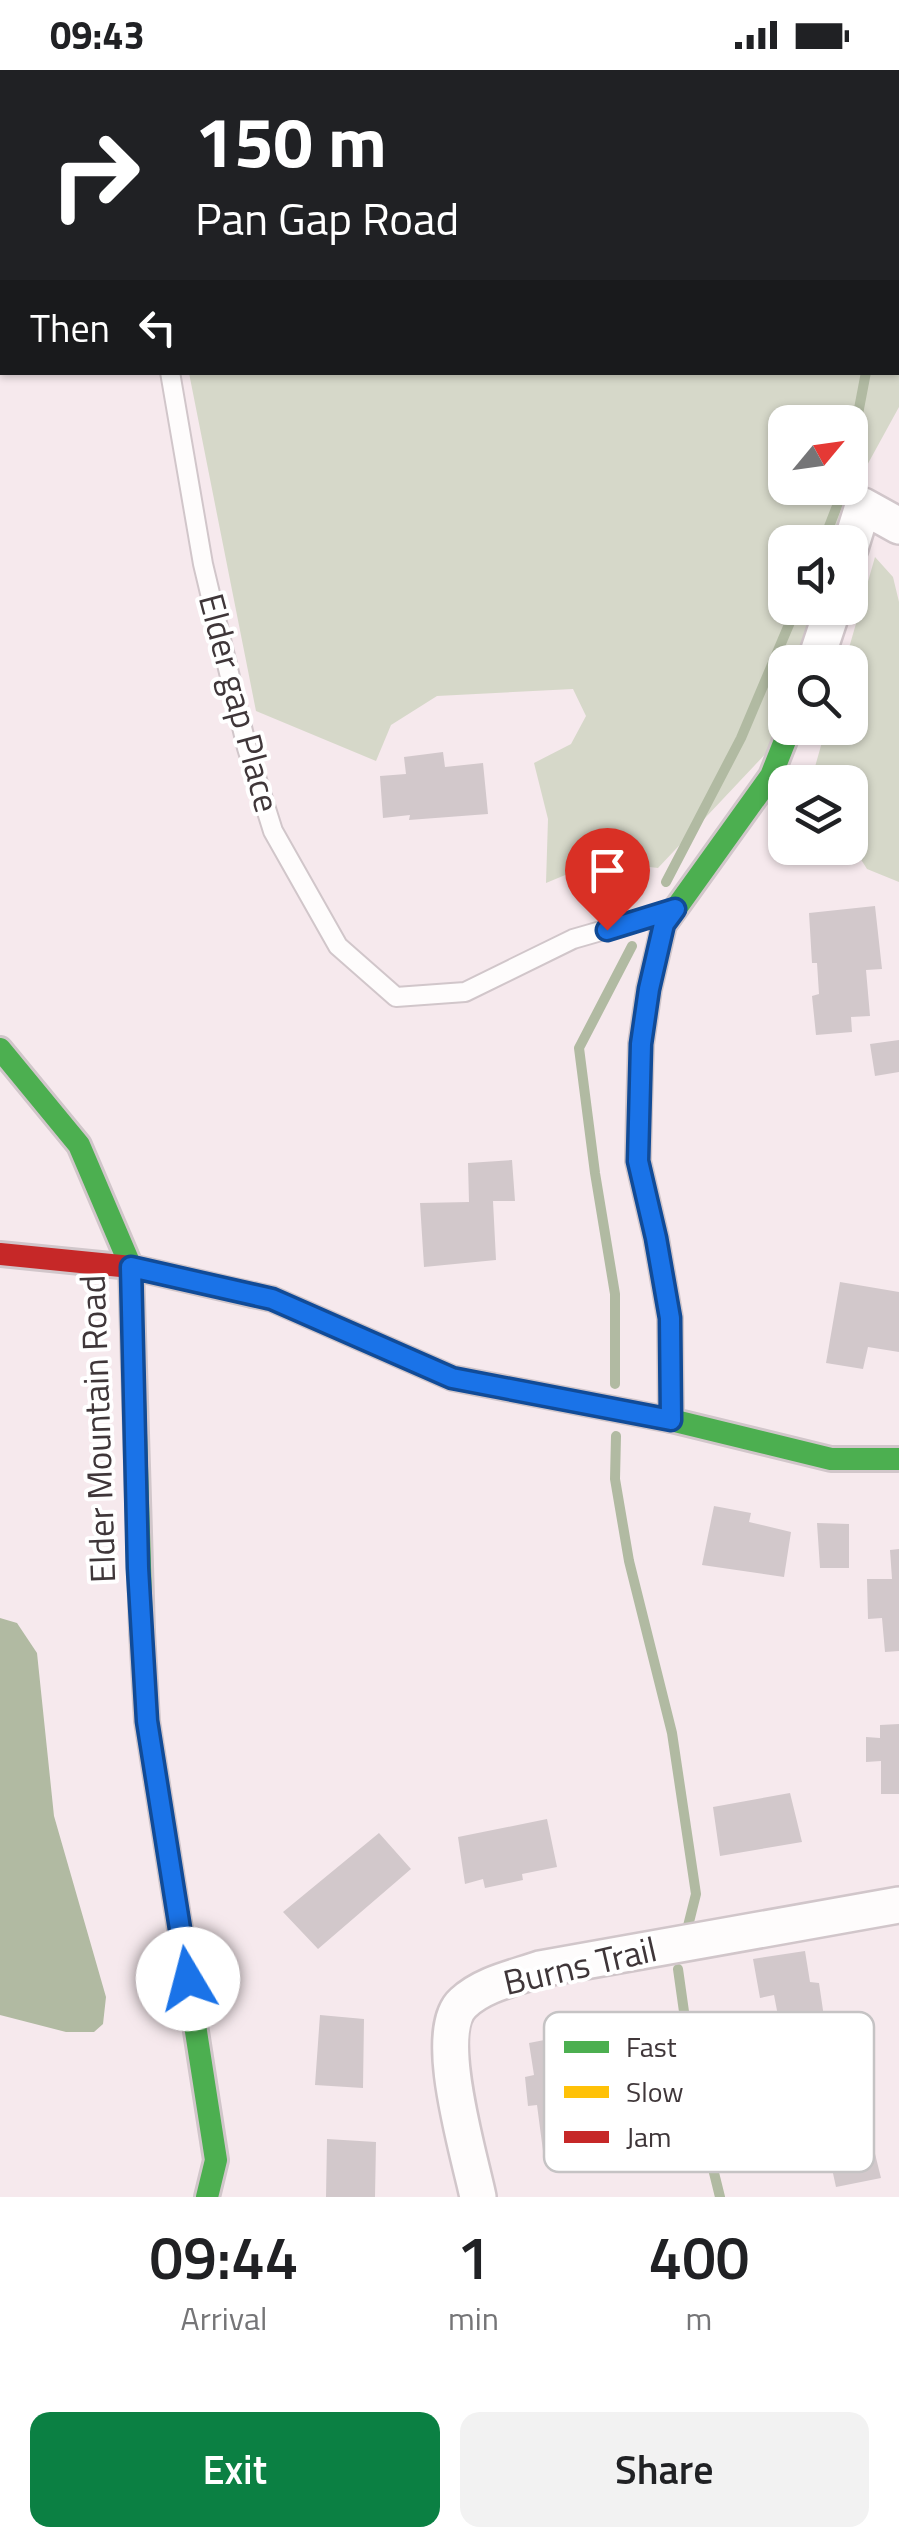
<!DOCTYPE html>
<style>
:root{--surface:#fff;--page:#f2f2f2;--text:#202124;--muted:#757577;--accent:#0b8043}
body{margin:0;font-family:"Titillium Web",sans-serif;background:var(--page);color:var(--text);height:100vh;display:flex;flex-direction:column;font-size:38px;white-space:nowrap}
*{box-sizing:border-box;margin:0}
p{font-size:32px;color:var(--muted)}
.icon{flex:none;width:55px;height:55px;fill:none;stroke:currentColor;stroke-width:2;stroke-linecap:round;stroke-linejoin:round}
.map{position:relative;height:2127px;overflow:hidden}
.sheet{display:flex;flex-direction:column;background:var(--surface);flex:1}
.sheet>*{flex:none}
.hud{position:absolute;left:0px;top:0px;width:900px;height:305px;box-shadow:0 2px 8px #0004;background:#202124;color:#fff;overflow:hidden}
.needle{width:65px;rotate:61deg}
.fabs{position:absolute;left:768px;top:335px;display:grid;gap:20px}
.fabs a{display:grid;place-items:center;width:100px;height:100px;border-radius:20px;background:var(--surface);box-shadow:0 2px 8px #0004;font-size:50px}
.pin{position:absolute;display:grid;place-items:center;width:85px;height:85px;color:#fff;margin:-102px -42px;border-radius:50% 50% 50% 0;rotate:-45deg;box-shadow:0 0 10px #0007}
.pin .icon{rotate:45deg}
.me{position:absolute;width:110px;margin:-55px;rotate:352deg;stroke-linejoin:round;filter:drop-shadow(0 0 8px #0008)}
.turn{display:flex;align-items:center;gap:35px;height:210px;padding:0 30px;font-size:45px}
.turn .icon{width:130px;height:130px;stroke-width:2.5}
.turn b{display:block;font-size:70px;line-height:85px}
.then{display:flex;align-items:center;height:95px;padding:0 30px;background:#0003;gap:20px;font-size:38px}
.eta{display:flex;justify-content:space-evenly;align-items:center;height:170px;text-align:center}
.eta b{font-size:60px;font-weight:600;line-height:70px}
.button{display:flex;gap:20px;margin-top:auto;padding:20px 30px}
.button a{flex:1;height:115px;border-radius:20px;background:var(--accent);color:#fff;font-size:40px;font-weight:600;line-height:115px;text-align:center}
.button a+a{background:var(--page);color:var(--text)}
.status{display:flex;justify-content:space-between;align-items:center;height:70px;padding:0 50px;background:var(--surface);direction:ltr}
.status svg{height:28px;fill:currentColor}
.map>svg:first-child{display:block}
</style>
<div class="status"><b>09:43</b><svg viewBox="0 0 49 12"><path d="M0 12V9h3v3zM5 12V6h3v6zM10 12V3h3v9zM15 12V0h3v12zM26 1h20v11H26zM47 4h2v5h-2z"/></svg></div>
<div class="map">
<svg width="899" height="2127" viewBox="0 0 899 2127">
<rect width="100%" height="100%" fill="#f6e9ed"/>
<path fill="#d6d8c9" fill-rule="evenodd" d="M33,0H512L503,2H35Z
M651,0H899V337L865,399L840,472H785V538H818L800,592H785V636L771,678L658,798L599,791L546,813L548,749L534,693L571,674L586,646L573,619L437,626L391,655L376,691L256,641L189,303L898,302V2H650ZM785,352H850V418H785Z
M875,487L893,507L899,532V812L867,799L850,772V712L811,711L826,658H850V592H845Z"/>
<path fill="#b1baa2" d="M0,1548L17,1553L37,1583L54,1746L106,1927L103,1954L94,1962H66L0,1945Z"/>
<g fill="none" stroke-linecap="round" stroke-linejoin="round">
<path stroke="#b1baa2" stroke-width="10" d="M898,110L899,96
M850,386L866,302
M823,472L844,418
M666,812L741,668L796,538
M615,1314V1224L595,1103L579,978L632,876
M616,1366L615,1409L629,1491L672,1663L696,1824L688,1856
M678,1899L697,2034L720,2127"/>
</g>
<path fill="#d2c8cb" d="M443,682L445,697L483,693L488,744L409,750L410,745L383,748L380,706L406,704L404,687Z
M875,836L882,899L866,900L870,946L851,947L852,962L816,965L812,926L819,924L817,893H812L809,843Z
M899,970V1002L875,1006L870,974Z
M512,1090L515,1131H493L496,1190L424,1197L420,1133L469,1132L468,1093Z
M840,1212L899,1222V1282L868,1277L863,1299L826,1293Z
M714,1436L751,1443L749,1452L791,1462L784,1507L702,1495Z
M817,1453L849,1454V1498H820Z
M899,1479V1581L885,1582L882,1548L868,1549L867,1509H892L890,1480Z
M899,1654V1724H881V1691L866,1692V1667L880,1668V1655Z
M790,1723L802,1772L720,1786L713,1737Z
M547,1749L557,1797L522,1804L523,1810L485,1818L483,1809L465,1814L458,1767Z
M379,1763L411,1799L318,1879L283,1842Z
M805,1881L810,1912L819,1913L824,1947H833L839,1974H829L835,2012L791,2020L785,1983L771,1984L766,1953L779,1951L774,1925L760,1928L753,1889Z
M320,1945L364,1949L363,2018L315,2015Z
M570,1965L586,2074L543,2081L537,2035L528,2036L525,2007L534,2005L529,1973Z
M863,2035L881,2108L836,2117L820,2044Z
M327,2069L376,2072L375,2127H326Z"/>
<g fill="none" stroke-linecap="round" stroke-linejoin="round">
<defs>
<path id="lane" d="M5,0L8,2
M170,302L203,494L247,678L273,761L338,876L396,927L465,922L573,869L660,844"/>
<path id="street" d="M850,478L863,436L899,456
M815,592L833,538
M478,2127C470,2087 431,1962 463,1933C483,1914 514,1908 540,1899L899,1835"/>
<path id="fast" d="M0,979L79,1075L131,1197L142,1562
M639,1042L641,974L649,919L664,855L771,706L790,658
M253,1225L272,1229L452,1308L671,1350L831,1389H899
M181,1865L216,2090L207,2127"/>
<path id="slow" d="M142,1562L147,1651L181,1865"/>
<path id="jam" d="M639,1042L638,1091L656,1168L670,1248L671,1350
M0,1184L131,1197L253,1225"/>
</defs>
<use href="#lane" stroke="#d1c6ca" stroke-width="22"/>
<use href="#street" stroke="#d1c6ca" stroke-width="40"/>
<use href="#fast" stroke="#d1c6ca" stroke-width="28"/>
<use href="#slow" stroke="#d1c6ca" stroke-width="28"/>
<use href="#jam" stroke="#d1c6ca" stroke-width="28"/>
<use href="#lane" stroke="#fefcfc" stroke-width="18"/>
<use href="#street" stroke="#fefcfc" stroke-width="35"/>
<use href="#fast" stroke="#4caf50" stroke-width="22"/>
<use href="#slow" stroke="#ffc107" stroke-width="22"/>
<use href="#jam" stroke="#c62828" stroke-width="22"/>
</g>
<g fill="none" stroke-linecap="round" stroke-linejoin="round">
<defs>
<path id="route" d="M188,1909L147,1651L138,1498L131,1197L272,1229L452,1308L671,1350L670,1248L656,1168L638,1091L641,974L649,919L664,854L675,839L607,860"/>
</defs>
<use href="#route" stroke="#114b97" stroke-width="25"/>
<use href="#route" stroke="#1a73e8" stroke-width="18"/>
</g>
<g text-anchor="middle" stroke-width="8" stroke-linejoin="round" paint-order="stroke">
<g font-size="35" fill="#3f3639" stroke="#fff">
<text transform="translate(239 633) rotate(75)" y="12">Elder gap Place</text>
<text transform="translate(98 1359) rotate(-92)" y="12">Elder Mountain Road</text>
<text transform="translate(580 1896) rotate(-13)" y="12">Burns Trail</text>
</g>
</g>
<rect x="544" y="1942" width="330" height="160" rx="15" fill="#fff" stroke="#c5c3c4" stroke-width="2.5"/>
<rect x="564" y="1971" width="45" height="12" fill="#4caf50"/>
<rect x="564" y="2016" width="45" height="12" fill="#ffc107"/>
<rect x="564" y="2061" width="45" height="12" fill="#c62828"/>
<g font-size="28" fill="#3f3639">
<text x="626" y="1987">Fast</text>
<text x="626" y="2032">Slow</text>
<text x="626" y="2077">Jam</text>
</g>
</svg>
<div class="fabs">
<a><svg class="needle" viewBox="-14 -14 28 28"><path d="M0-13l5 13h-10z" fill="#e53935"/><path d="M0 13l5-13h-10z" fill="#757577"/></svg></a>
<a><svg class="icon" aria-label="sound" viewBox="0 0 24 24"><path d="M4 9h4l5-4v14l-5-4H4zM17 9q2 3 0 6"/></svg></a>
<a><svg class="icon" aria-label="search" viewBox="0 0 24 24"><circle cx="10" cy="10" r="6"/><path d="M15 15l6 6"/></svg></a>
<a><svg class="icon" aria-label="layers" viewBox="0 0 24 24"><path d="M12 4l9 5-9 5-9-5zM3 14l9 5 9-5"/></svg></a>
</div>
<div class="pin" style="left:607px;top:860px;background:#d93025"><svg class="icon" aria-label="arrive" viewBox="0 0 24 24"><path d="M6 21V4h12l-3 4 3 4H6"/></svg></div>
<svg class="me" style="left:188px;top:1909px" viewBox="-20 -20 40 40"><circle r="19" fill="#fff"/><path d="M0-13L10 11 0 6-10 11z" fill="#1a73e8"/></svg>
<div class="hud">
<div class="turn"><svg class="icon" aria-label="right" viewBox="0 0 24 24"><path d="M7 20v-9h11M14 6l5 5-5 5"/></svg><div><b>150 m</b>Pan Gap Road</div></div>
<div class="then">Then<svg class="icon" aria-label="left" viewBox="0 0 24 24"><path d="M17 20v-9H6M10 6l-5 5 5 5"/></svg></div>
</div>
</div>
<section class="sheet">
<div class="eta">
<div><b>09:44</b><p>Arrival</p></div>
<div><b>1</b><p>min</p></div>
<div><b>400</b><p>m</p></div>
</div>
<div class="button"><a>Exit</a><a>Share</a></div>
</section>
